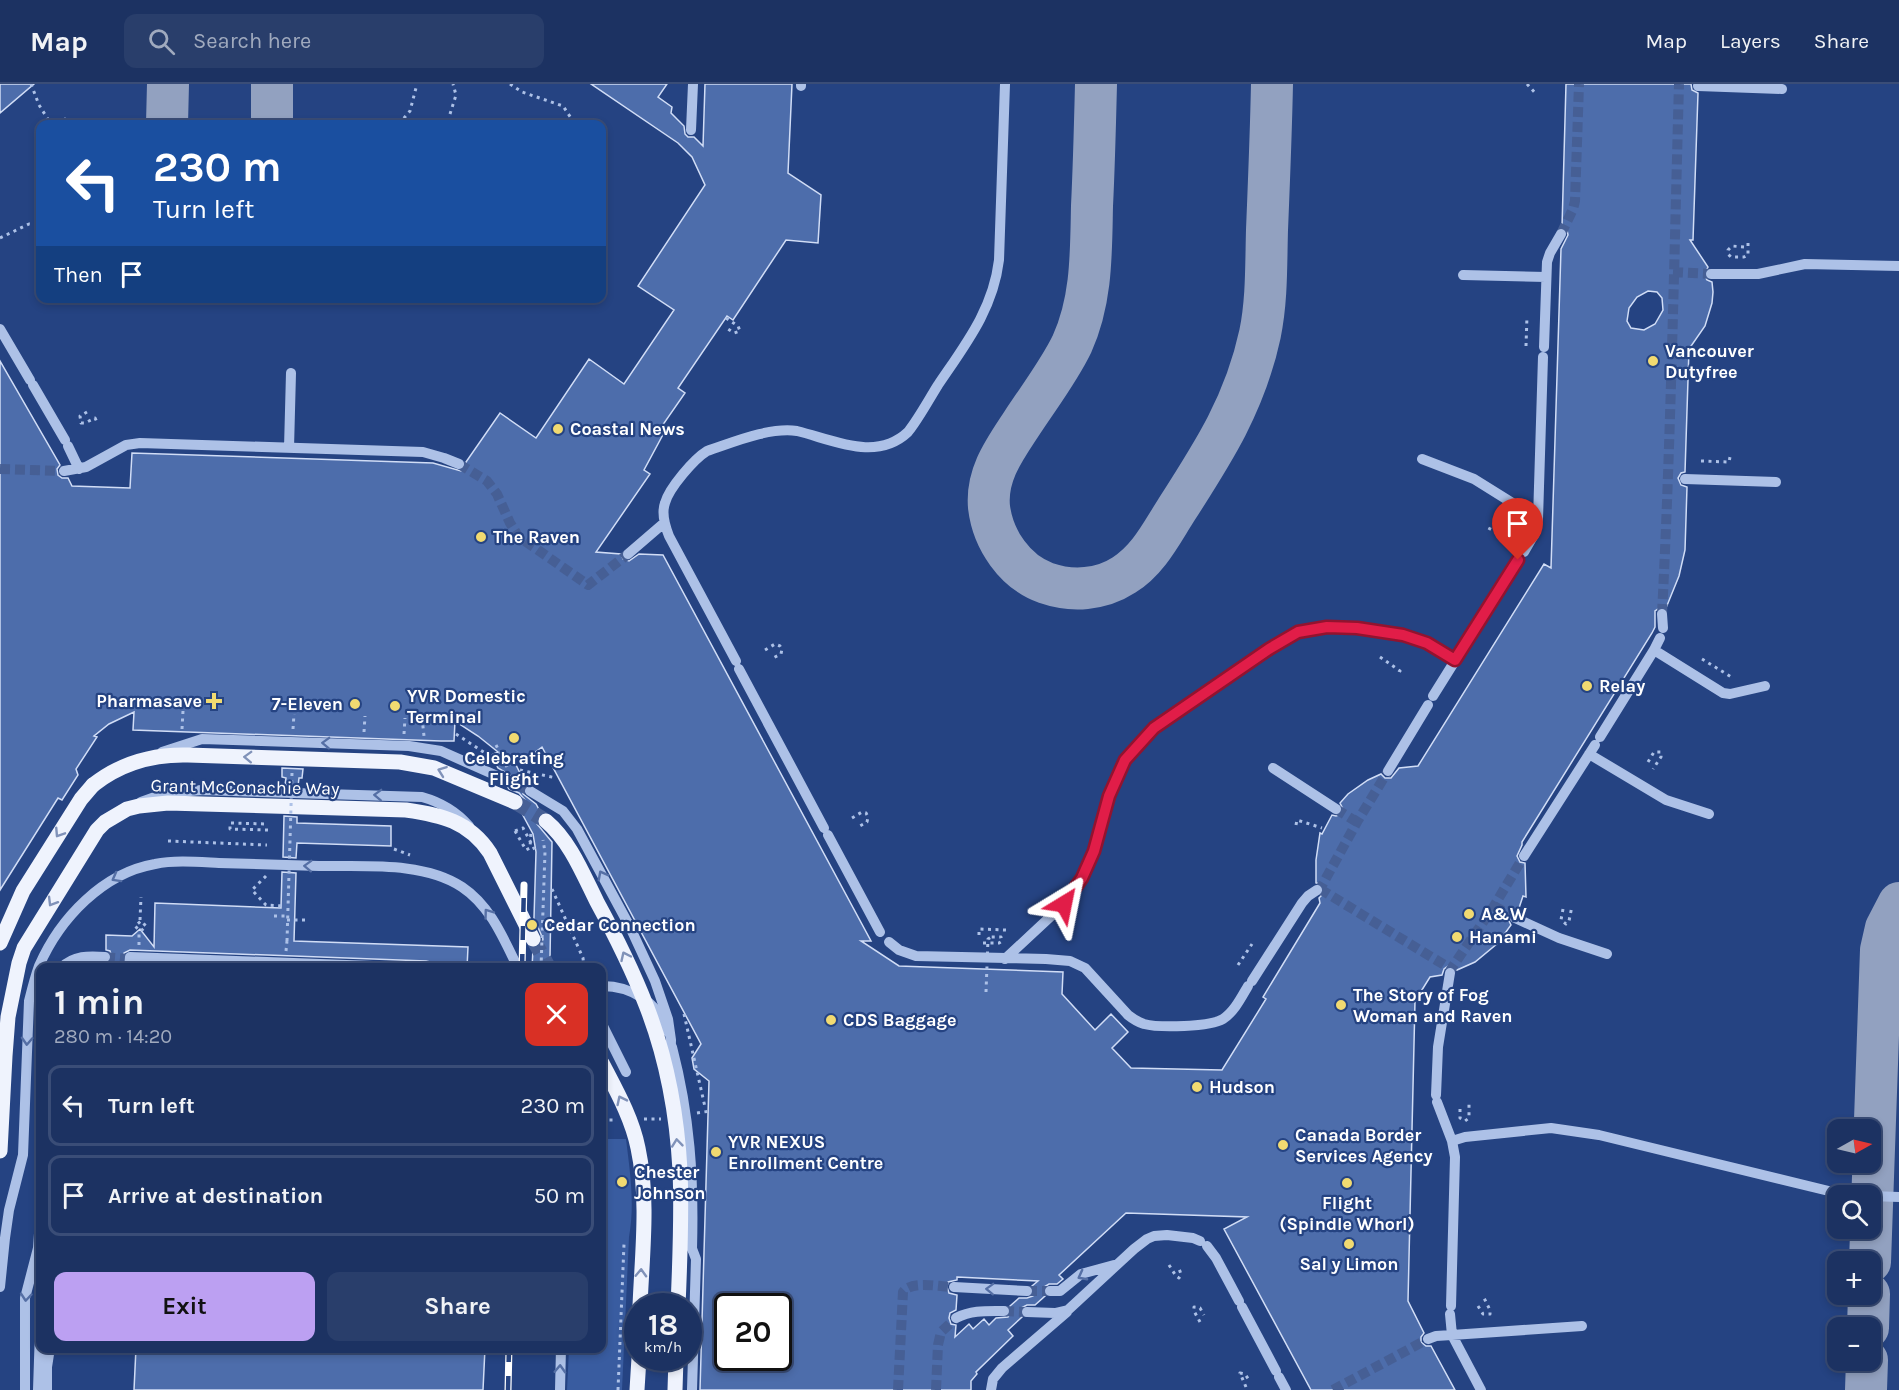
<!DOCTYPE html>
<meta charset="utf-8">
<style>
:root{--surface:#1c3262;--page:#293e6b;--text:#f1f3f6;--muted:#a0aabe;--line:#3a4d77;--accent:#bca0f2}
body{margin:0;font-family:Karla,sans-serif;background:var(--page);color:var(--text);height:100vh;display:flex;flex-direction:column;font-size:22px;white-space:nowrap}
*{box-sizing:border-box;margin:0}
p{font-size:20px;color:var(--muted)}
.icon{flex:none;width:33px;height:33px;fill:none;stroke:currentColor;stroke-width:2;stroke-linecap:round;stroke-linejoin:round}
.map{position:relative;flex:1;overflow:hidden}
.details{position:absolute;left:36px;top:879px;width:570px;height:390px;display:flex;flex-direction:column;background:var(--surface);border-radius:12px;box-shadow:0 3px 9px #0003,0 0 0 2px var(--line)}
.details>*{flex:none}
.top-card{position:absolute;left:36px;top:36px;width:570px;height:183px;border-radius:12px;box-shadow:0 3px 9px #0003,0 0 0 2px var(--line);background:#1a4fa0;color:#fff;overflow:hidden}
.needle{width:39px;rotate:82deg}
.controls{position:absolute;left:1827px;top:1035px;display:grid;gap:12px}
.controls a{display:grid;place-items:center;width:54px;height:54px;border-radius:12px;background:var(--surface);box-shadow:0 3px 9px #0003,0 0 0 2px var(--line);font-size:30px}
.speed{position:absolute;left:624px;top:1209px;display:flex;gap:12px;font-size:30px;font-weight:700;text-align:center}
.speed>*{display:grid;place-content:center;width:78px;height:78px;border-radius:50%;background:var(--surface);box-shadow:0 3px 9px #0003,0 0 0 2px var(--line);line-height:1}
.speed small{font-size:15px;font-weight:400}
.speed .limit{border:3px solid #111;border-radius:9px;background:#fff;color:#111}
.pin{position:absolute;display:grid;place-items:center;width:51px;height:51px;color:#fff;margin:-62px -26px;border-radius:50% 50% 50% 0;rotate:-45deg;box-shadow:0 0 6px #0007}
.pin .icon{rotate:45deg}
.me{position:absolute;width:66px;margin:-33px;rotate:35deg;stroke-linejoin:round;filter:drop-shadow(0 0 4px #0008)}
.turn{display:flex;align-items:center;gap:21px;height:126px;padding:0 18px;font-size:27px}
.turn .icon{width:78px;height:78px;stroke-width:2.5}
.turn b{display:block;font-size:42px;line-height:51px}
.then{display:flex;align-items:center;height:57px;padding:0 18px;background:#0003;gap:12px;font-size:22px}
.round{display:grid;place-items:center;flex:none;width:63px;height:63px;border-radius:12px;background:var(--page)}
.headline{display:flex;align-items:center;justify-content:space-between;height:102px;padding:0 18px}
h1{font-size:36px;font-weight:700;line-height:45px}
.action{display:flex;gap:12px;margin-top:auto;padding:12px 18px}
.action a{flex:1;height:69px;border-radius:12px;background:var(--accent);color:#111;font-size:24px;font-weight:700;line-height:69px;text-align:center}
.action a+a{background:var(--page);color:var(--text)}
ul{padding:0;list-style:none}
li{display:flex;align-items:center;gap:18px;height:81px;margin:0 12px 9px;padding:0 6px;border:3px solid var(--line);border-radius:12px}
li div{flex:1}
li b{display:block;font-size:22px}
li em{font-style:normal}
header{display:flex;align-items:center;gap:36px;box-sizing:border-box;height:84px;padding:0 30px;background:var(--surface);border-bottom:2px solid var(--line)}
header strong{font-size:28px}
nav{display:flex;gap:33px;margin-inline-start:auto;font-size:21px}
.search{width:420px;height:54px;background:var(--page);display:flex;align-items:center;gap:15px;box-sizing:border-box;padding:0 21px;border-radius:12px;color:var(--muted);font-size:22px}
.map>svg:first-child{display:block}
</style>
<header>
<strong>Map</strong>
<div class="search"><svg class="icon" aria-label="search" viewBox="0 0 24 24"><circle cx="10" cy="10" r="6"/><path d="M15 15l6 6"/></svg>Search here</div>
<nav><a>Map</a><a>Layers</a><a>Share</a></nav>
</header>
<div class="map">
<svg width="1899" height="1306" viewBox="0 0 1899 1306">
<rect width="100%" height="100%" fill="#254382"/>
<path fill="#395ca0" d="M602,1055H626C630,1088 635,1119 629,1153L622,1306H567L569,1265L602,1264Z"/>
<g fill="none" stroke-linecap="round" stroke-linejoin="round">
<path stroke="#92a1c0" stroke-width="42" d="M1096,0C1095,41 1094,82 1092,122C1091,169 1092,216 1072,260C1059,287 1039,313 1022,339C1005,365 986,390 989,423C993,456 1015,488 1046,499C1072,508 1101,506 1124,491C1148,476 1161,450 1175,428C1213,369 1245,320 1260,250C1267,216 1266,181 1267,146C1269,97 1271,49 1272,0
M167,40L168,0
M272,40V0
M1870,1178L1881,866L1886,844L1899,819
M1868,1244L1869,1210
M1866,1306L1867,1276"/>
</g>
<path fill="#4d6dab" stroke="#d1ddf6" stroke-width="1.5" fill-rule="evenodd" d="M0,0H34L0,29Z
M591,0H667L658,13L672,23L671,29L684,42L685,50L688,53H694L703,62L705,0H792L788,89L821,111L818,159L786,156L733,236L727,232L678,304L685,309L662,342L666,345L644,386L650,390L596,468L621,470L623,475L629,477L639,470L663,471L871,857H861L899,882L1063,888L1062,910L1095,946L1111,930L1128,948L1112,964L1131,984L1222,986L1266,915L1263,913L1320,819L1319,814L1323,810L1324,805L1321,800L1316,799V776L1320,749L1322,750L1332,731L1336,732L1342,730L1343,725L1340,719L1348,710L1368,696L1381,690L1385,694H1391L1399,684L1418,682L1544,480L1551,484L1561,165L1568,151L1567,146L1562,143L1566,0H1691L1692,6L1698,9L1693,156H1690L1708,183L1704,191L1707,196L1712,198L1713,208L1712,219L1705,242L1689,265L1685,388L1681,389L1678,394L1681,401L1687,403L1685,466L1679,492L1666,524L1661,523L1655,527V543L1652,549L1522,758V761L1517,772L1520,778L1525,779L1526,813L1523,812L1518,827H1514L1508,830V835L1511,841L1498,859L1475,878L1457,886L1454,883L1448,882L1444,885L1442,891L1430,893L1415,917L1408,1217L1424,1249L1421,1253V1258L1426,1262H1431L1455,1306H1311L1224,1145L1247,1133L1126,1129L1059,1191L1063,1195L1057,1200H1049L1044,1203L1043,1208L1045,1212L1035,1221H1027L1021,1224L1020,1228L1022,1233L1008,1246L1013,1252L976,1288L977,1290L971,1297V1306H700L709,997L694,985L692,974L701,960L542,663L530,672L513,675L526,701L523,704V710L536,720L541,729L537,734V740L552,758L550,874L553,884H532L533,865L541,861L543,855L534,834L536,768L533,750L520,726L524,722L525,716L519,709L509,705L507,702L511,697L510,691L498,684L491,671L498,668L478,652L455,637L454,657H441L133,646L134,628L109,640L94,652L97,653L76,685L78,691L62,716L58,714L0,806V277L60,381L57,385L58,391L62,394H68L72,402L130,404L132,369L433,379L461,387L466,383V378L500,329L536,354L589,275L624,300L674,226L638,202L705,101L692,73L678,59ZM1648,207L1657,208L1662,214L1663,226L1655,240L1644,246L1631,244L1627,237L1629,224L1637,213ZM957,1193L1038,1197L1032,1202L1034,1207L1033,1212L1027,1214H1019L1010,1222L1011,1228L1008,1233L996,1234L989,1241L984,1235L973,1245L969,1240L955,1253L956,1241L951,1240L949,1234L950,1229L956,1226L957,1211L949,1209L947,1203L948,1198L957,1196ZM728,1222H778V1274H728Z
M282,684L303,685L302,694H299L298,702L285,701L286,694L282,693Z
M284,732L297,733V739L391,742V762L297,759L296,774L283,773Z
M282,788L296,789L294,857L468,863L467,884H433L430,878L426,877L130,866L124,869L122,884H105V880L111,878L112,873L110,867L106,866V851L132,852L140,845L154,863L155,819L281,824Z
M136,1264H485L483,1306H134Z"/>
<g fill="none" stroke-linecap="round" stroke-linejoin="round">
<path stroke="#465f95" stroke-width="10" stroke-dasharray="10 5" stroke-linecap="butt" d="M1561,150L1573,125L1575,117L1579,0
M1673,188L1711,190
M459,380L487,397L497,410L510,439L518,452L588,501L628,470
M0,385L64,387
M1662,530C1671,354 1674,177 1679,0
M504,695L530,707
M1336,725L1357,738
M1320,805L1451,885
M1317,806L1320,805L1357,738L1388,687
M1494,822L1515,834
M105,873L139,876
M1450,889L1451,885L1494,822L1524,772
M1027,1207H1050
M1004,1227L1027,1228
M898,1306L903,1208C912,1196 939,1203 954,1203
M936,1306L938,1261L941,1248L956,1234
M1333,1306L1428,1255"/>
<path stroke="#465f95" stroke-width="15" stroke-dasharray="15 8" stroke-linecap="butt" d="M515,718L546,737
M533,855L549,884"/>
<path stroke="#adc1e7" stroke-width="3" stroke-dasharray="3 4.5" stroke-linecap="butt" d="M31,0L39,21L51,40
M510,0L522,8L563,22L571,34
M1527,0L1537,11
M450,30L456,11L453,0
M57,40L67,34
M399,40L410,27L417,0
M0,154L29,140L40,141
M1744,163L1732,162L1728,166V170L1731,173H1744L1748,171V159
M726,234L738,242L740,247L734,249L728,245
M1526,262L1527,232
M87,328L80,332L81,339H85L95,334L97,338
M1701,377L1729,378L1730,373
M1489,446L1491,442L1512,454
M765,566L775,560L780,562L782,565L781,570L771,575
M1380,573L1400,587L1398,590
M1702,575L1733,594
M422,634L424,652
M182,645L183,627
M293,645L294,630
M364,648L365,632
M404,650L405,634
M456,650L491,673
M1648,678L1654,668H1661V673L1653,685
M520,686L556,694
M852,734L862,728L866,729L868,733L867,738L858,743
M1296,741L1297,736L1322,744
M268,746L230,745V739L268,740
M515,747L523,744L536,768
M168,757L267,761
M394,765L410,771
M266,792L252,806L266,821L285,822
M552,805L583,874L584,884
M1563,825L1561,836L1566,840L1569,837L1572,822
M274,832H288
M140,836L141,813
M287,836H305
M979,851V845L1006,846
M983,859H999L1002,857L1001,853H991
M139,861V849L146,842L141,837L135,842L140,847
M286,867L287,857
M1238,881L1252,860
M684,930L705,1023
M1460,1025V1034L1465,1037L1469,1034V1019
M697,1029L710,1027
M644,1035H661
M602,1036H613
M1169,1181L1176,1192L1179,1194L1181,1190L1178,1182
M1478,1222L1483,1230H1490V1226L1483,1212
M1200,1238L1194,1227V1223L1200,1224L1204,1231
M1246,1303L1240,1289L1245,1290L1249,1296
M618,1306L624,1160"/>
<path stroke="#adc1e7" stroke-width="10" d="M801,2V0
M1698,2L1782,5
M691,46L693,0
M1711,190H1758L1805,180L1899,182
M1463,191L1546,193
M0,245L30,296
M1544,263L1547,178L1550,169L1561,150
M33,301L65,356
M68,362L79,385
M289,364L291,289
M1422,375L1474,395L1538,435
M64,387L86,383L126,361L140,359L423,368L444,374L459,380
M1685,395L1776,398
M1524,468L1535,449L1538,435L1543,273
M628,470L664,439
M1662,530L1663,544
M1654,566L1723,609L1730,610L1765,602
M736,577L669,452C665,442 661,430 665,419C669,404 694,375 707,367C734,358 769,343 797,347C834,356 876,378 908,348C919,334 928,317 938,301C965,261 993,226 999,176L1005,0
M739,585L824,744
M1433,612L1518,476
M1600,653L1654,566L1660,554
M1589,670L1666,716L1709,730
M1273,684L1336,725
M1388,687L1428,621
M141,718L166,709L202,706L422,713C440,718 456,727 469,742
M828,751L880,848
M1524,772L1595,661
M1515,834L1559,854L1607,870
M889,858L899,866L916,872L1046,875L1070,877L1085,884L1128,931C1133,935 1138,938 1144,940C1159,944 1210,943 1223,935C1234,928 1241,914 1248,902
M1005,875L1064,820L1082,794L1094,767L1109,712L1125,676L1154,644L1269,565L1298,548L1327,543L1357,545L1403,551L1427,559L1455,576
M61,884C74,871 89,872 105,873
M129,884L130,873L426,884
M1252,897L1302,819L1308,812L1317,806
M602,902C632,902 659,919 668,948
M602,940L626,988
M672,963C690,1032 694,1094 692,1165
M1436,1011L1438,963L1450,889
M1437,1018L1452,1057L1455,1073L1451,1222
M1452,1057L1465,1053L1551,1044L1599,1051L1837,1109L1854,1112
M1870,1112L1899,1113
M1207,1162L1216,1174L1239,1217
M0,1203L5,1154L9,1126L23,1071L29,917C32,905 35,893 39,882C60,834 103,789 155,780C175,776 198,778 219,779C252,780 285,781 319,782C363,783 423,777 462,803C489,821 502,851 516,880
M954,1203L1027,1207
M1050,1207H1060L1081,1190L1114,1181
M1242,1223L1276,1287
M1027,1228L1055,1229L1068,1226L1134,1165L1147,1155L1154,1152L1167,1151L1193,1154L1200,1157
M1450,1230L1452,1251L1481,1306
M956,1234C972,1226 986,1227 1004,1227
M1428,1255L1436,1252L1452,1251L1582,1242
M1279,1293L1286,1306
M25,1306V1214L38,1164L40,1135
M38,1306L40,1246
M47,1306V1283L50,1264
M560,1306L561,1264
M991,1306L993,1295L1002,1284L1067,1228"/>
<path stroke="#eff3fd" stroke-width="15" d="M0,859L23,807L81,715L93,701
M602,979C616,1006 632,1034 638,1064C649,1115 642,1171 640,1222
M0,1067L5,972L8,933L19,879L24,864L97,746L105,738L127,725L139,722L168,719L406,726C441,731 469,737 490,769L533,855
M637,1306L639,1274
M675,1306L676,1274"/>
<defs>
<path id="rail" d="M522,884L524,801
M508,1306L509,1264"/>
</defs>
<use href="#rail" stroke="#fff" stroke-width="7"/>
<use href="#rail" stroke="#254382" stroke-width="4.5" stroke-dasharray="14" stroke-linecap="butt"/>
<path stroke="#adc1e7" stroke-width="3" stroke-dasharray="3 4.5" stroke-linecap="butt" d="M496,661L507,683
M515,747L526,766L530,764L531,747
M287,857L292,689
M541,884L545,768L543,756
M986,908L988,855L991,853"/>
<path stroke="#adc1e7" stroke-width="10" d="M162,668L202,655L409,662L441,667L504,695
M530,707L563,727L577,745L630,843L655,897L668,935L671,956L670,987
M683,1141L696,1175L692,1306"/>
<path stroke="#eff3fd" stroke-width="15" d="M93,701C121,679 152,670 188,671L400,678L434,684L515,718
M546,737C570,757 583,790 597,818C615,851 632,885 646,921C666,972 677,1031 680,1086C682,1131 680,1177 678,1222"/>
</g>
<defs><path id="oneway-chevron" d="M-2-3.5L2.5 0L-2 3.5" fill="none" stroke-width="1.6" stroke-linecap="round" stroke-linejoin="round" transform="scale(1.5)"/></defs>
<g stroke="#556fa5">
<use href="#oneway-chevron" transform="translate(326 659) rotate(-178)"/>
<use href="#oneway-chevron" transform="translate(378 711) rotate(-178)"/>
<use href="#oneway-chevron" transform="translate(308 782) rotate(-178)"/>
<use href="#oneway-chevron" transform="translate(602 791) rotate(-118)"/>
<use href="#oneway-chevron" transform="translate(116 794) rotate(151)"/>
<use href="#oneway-chevron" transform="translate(488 829) rotate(-126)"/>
<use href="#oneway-chevron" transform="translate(27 957) rotate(93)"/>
<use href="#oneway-chevron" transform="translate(1082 1192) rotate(152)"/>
<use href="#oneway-chevron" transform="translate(990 1205) rotate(-178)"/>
<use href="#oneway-chevron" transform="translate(26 1213) rotate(95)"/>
<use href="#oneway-chevron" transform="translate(560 1285) rotate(-88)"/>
</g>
<g stroke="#8092b9">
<use href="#oneway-chevron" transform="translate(248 673) rotate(-178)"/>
<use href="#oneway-chevron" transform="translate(442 687) rotate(-160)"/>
<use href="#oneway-chevron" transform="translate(59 749) rotate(123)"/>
<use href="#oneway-chevron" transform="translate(52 818) rotate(121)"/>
<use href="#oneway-chevron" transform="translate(625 872) rotate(-115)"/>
<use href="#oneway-chevron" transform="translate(621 1016) rotate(-116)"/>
<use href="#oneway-chevron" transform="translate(677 1059) rotate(-96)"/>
<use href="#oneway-chevron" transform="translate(641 1189) rotate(-88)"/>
</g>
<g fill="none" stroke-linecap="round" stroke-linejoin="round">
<defs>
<path id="route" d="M1064,820L1082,794L1094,767L1109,712L1125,676L1154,644L1269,565L1298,548L1327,543L1357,544L1403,551L1427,559L1455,576L1518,476"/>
</defs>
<use href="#route" stroke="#92132f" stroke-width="15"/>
<use href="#route" stroke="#e11d48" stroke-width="10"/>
</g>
<g fill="#f1da71" stroke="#254382" stroke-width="2">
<circle cx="1653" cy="277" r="6"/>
<circle cx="558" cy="345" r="6"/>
<circle cx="481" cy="453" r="6"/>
<circle cx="1587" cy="602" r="6"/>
<path d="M211 608h6v6h6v6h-6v6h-6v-6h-6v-6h6z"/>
<circle cx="355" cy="620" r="6"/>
<circle cx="395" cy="622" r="6"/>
<circle cx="514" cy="654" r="6"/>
<circle cx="1469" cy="830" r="6"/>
<circle cx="532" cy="841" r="6"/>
<circle cx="1457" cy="853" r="6"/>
<circle cx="1341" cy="921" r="6"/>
<circle cx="831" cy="936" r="6"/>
<circle cx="1197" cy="1003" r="6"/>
<circle cx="1283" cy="1061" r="6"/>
<circle cx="716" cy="1068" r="6"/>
<circle cx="622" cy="1098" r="6"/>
<circle cx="1347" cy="1099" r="6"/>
<circle cx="1349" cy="1160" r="6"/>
</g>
<g text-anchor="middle" stroke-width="4.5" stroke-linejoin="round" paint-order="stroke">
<g font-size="18" font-weight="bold" fill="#fff" stroke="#254382" text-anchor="start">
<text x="1665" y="273">Vancouver<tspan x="1665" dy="21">Dutyfree</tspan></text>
<text x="570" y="351">Coastal News</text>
<text x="493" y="459">The Raven</text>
<text x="1599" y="608">Relay</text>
<text x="407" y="618">YVR Domestic<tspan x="407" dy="21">Terminal</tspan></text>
<text x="202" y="623" text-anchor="end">Pharmasave</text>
<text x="343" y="626" text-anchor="end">7-Eleven</text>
<text x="514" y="680" text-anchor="middle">Celebrating<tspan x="514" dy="21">Flight</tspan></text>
<text x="1481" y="836">A&amp;W</text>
<text x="544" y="847">Cedar Connection</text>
<text x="1469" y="859">Hanami</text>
<text x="1353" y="917">The Story of Fog<tspan x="1353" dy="21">Woman and Raven</tspan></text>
<text x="843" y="942">CDS Baggage</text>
<text x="1209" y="1009">Hudson</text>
<text x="1295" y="1057">Canada Border<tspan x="1295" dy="21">Services Agency</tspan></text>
<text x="728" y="1064">YVR NEXUS<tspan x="728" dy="21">Enrollment Centre</tspan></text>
<text x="634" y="1094">Chester<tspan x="634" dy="21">Johnson</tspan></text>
<text x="1347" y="1125" text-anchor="middle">Flight<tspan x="1347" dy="21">(Spindle Whorl)</tspan></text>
<text x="1349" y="1186" text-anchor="middle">Sal y Limon</text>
</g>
<g font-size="18" fill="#fff" stroke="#254382">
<text transform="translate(245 703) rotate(1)" y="6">Grant McConachie Way</text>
</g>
</g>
</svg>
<div class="controls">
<a><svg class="needle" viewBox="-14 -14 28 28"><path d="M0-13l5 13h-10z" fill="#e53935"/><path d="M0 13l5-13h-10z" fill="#a0aabe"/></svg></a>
<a><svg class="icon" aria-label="search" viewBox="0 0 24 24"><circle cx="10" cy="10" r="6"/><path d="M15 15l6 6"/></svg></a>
<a>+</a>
<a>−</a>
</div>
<div class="speed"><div>18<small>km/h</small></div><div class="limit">20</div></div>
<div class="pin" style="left:1518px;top:476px;background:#d93025"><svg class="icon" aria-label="arrive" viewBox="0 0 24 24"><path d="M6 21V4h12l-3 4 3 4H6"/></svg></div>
<svg class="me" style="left:1064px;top:820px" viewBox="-20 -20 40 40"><path d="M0-17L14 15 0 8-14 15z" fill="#e11d48" stroke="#fff" stroke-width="4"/></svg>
<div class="top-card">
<div class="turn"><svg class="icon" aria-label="left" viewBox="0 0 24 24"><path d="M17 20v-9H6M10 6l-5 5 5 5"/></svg><div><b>230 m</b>Turn left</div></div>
<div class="then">Then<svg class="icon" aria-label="arrive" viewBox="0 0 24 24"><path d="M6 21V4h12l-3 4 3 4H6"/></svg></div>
</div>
<section class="details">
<div class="headline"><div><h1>1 min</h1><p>280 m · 14:20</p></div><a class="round" style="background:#d93025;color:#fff"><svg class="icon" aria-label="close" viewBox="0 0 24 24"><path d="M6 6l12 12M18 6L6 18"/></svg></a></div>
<ul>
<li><svg class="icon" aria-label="left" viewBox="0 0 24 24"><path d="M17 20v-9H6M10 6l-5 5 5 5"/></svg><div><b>Turn left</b></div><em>230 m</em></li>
<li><svg class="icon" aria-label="arrive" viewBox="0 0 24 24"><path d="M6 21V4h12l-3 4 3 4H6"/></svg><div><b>Arrive at destination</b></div><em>50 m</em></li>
</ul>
<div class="action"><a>Exit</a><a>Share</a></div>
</section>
</div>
